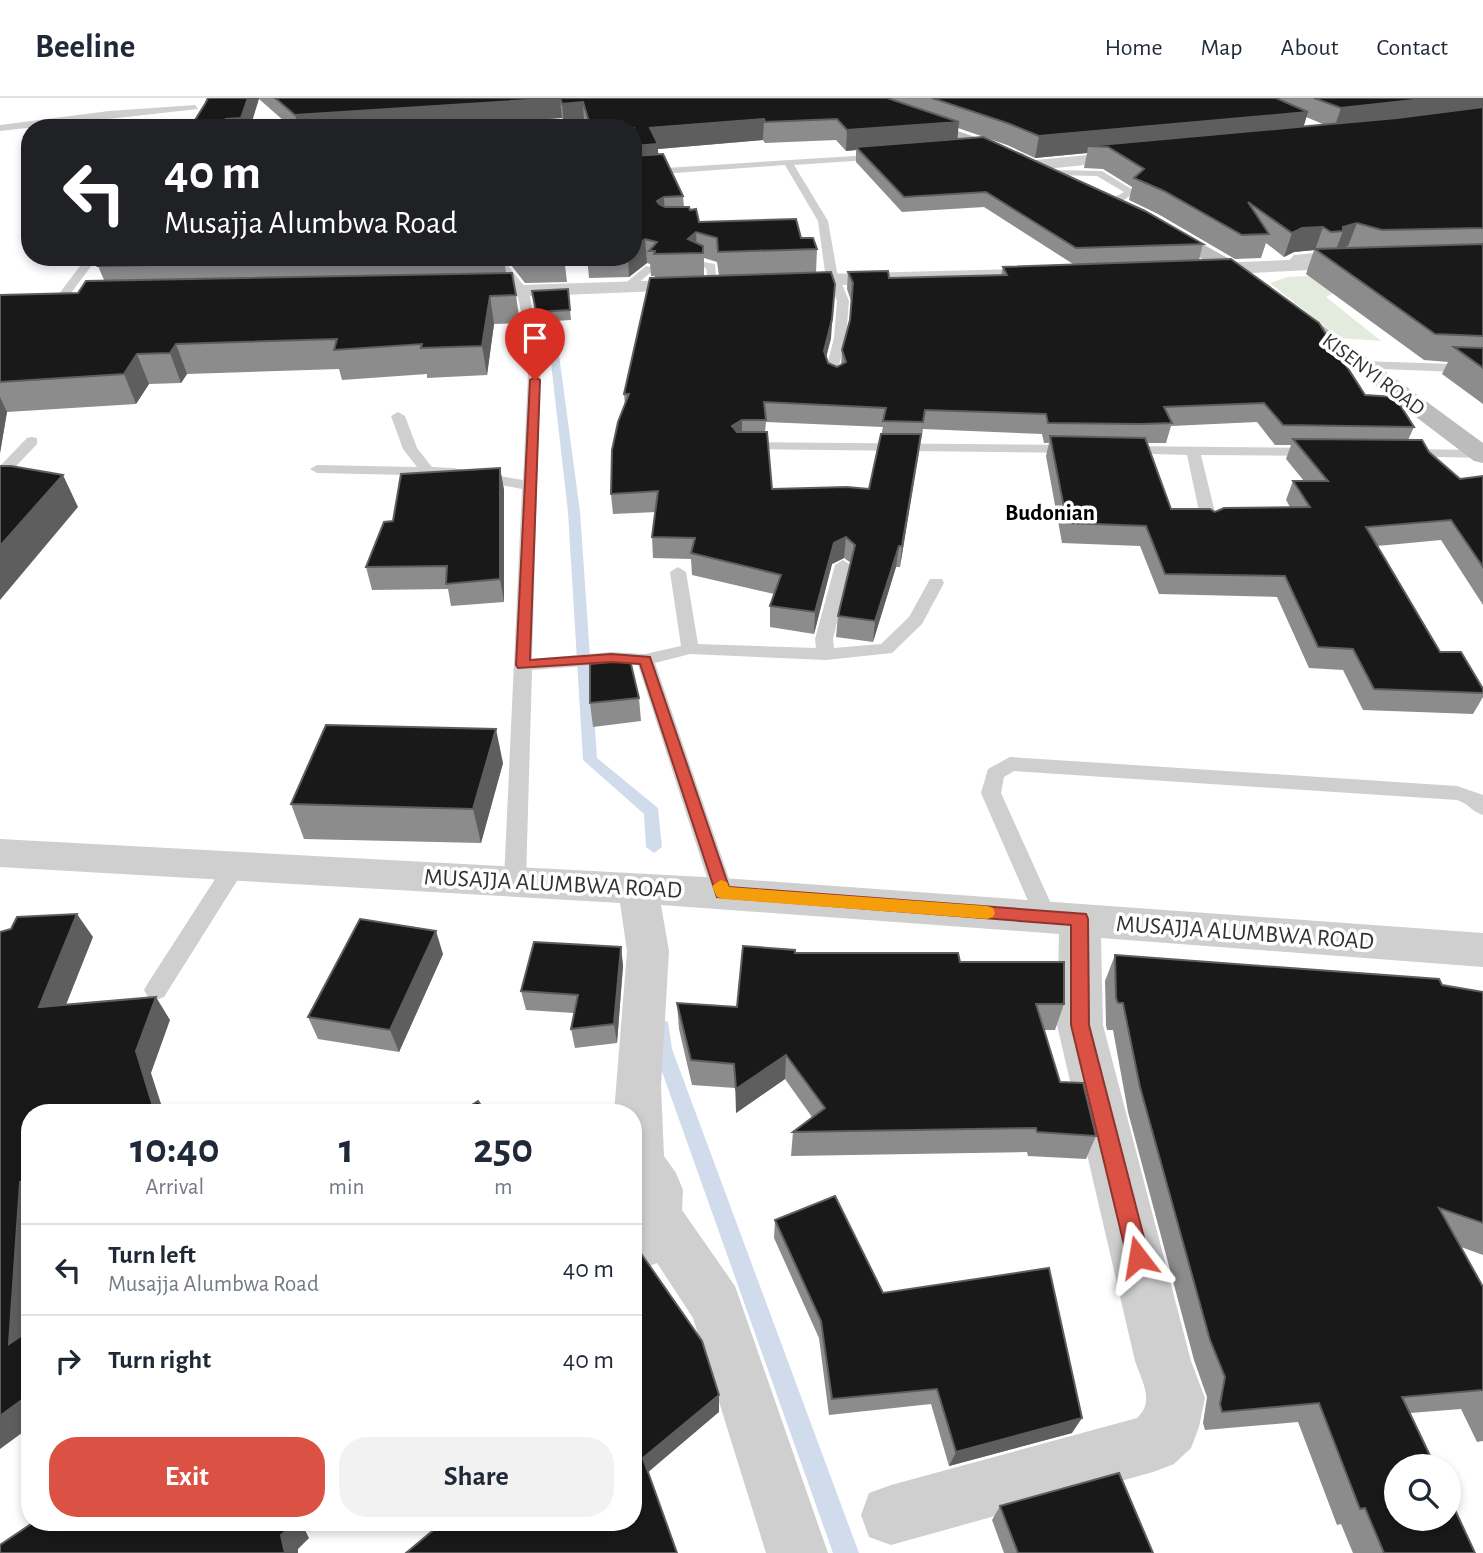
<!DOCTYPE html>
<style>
:root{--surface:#fff;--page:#f2f2f3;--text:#1f2937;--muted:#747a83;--line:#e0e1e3;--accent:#db5143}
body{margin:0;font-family:"Alegreya Sans",sans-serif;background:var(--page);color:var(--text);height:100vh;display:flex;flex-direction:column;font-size:26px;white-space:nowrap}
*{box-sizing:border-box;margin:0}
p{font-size:23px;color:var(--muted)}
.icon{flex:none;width:38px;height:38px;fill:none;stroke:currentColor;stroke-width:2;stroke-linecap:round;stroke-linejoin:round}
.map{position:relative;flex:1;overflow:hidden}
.drawer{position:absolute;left:21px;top:1006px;width:621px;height:427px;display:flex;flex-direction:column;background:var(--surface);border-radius:28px;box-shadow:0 4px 10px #0003}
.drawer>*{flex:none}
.guide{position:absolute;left:21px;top:21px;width:621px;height:147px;border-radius:28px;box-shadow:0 4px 10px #0003;background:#202124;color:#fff;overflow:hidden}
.tools{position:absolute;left:1384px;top:1356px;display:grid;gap:14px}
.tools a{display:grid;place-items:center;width:77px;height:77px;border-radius:50%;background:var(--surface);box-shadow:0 4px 10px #0003;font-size:35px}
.pin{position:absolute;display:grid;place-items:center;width:60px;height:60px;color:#fff;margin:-72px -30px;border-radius:50% 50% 50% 0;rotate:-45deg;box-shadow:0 0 7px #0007}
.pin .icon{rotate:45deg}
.me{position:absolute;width:77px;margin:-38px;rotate:346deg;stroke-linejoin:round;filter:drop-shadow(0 0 5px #0008)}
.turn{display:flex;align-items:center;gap:24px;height:147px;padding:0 28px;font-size:32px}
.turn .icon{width:91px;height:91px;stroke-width:2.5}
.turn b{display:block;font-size:49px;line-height:60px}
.eta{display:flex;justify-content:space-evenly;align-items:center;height:119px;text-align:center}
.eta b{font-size:42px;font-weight:700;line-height:49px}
.button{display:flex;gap:14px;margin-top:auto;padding:14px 28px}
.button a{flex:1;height:80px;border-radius:28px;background:var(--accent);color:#fff;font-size:28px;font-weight:700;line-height:80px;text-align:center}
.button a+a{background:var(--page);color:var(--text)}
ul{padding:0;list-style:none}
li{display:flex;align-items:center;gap:21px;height:91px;padding:0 28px;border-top:2px solid var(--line)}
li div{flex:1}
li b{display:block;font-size:26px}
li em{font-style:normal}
header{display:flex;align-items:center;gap:42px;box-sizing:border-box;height:98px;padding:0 35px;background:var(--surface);border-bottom:2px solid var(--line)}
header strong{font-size:33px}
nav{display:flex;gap:38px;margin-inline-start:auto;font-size:24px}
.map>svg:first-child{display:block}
</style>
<header>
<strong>Beeline</strong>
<nav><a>Home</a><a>Map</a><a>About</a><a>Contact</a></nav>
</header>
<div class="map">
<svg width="1483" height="1455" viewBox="0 0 1483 1455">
<rect width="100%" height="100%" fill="#fff"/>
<path fill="#e3ebdf" d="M1345,176L1338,193L1326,199L1381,243L1340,240L1270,185L1288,179Z"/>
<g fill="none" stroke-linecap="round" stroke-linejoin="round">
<path fill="#d0dcec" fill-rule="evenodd" d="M548,201L552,204L580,414L597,660L658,710L662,749L654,755L646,749L644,716L583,662L568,414L544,204Z
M661,921L668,924L672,951L859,1455H833L654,951L652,929L654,924Z"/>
<path fill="#cfcfcf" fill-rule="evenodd" d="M195,7L198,11L0,33V27L109,13Z
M886,56V60L883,61L794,67L828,123L837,174L849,203L846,240L838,271L842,282L835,286L828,282L826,271L834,240L837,203L825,174L818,123L785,67L634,78V72Z
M1053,72L1102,73L1136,94L1118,106H1110V102L1124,94L1097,78L1050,77V73Z
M1315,155L1320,158L1319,160L1301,162L1290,171L1284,168L1294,157Z
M87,159H98L65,203H57L55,201Z
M490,159H501L529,194L541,255L532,561L611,554L645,556L681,548L670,474L678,469L686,474L698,546L816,550L815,541L835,467L843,462L851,467L833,541L834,550L881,546L909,519L930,481H942L944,485L922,526L892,555L826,562L690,556L655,565L734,795L731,801L723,803L715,801L712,795L638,567L611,566L532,572L526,782L523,788L515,790L507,788L504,782L522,391L453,378L317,375L310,371L317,367L417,369L403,351L391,318L398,314L405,318L417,350L432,369L453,370L523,382L529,255L517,194Z
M692,162L715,166L717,188H709L706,170L692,166Z
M646,168L656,170L630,192H622V188Z
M1361,263L1483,267V275L1356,270V264Z
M32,339L37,340V346L5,380L0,381V368L27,340Z
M742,344L1077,347L1084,351L1077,355L737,351L735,348Z
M1123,348L1315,350L1322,354L1315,358L1201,357L1218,427L1210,432L1202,427L1187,357L1118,355V349Z
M1403,351L1481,352L1483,360L1398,358L1396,355Z
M1010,659L1457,688L1483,697V717C1472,714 1468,705 1457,702L1014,673L1004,679L1001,695L1057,819L1054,825L1046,828L1038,825L1035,819L981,695L988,671Z
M236,759L244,761L247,767L164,899L156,902L148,899L144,892L148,885L228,761Z"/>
<path fill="#cfcfcf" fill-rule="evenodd" d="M1138,52L1146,57L1144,61L1036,72L1028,67L1036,62Z
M0,741L723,780L1483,835V869L1101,840L1103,927L1191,1263L1205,1300L1199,1329L1191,1350L1174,1366L1153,1374L891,1447L869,1439L861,1417L869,1395L891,1387L1137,1320C1155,1304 1142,1283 1135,1263L1057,927L1059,836L661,807L669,853L661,988L664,1058L676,1075L683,1092L682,1112L735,1188L828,1455H766L693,1220L657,1165L634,1175V1015H614L627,853L620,805L0,769Z"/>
<path fill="#cfcfcf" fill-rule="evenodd" d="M1362,159L1369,161L1372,165L1369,169L1192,178L1185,176L1182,172L1185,168L1192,166Z
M1054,170L1061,172L1064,176L1061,180L782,189L775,187L772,183L775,179L782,177Z
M701,181L708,183L711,187L708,191L464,201L457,199L453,195L457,191L464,189Z"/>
<path fill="#bcbcbc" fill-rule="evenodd" d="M842,0H863L1024,56L1026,60L1024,64H1012L844,3Z
M1158,121L1240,167L1483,345V365L1474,363L1226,175L1151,131L1149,127Z"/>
</g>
<path fill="#8c8c8c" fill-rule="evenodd" d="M208,0H1483V306L1442,276L1448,264L1424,262L1306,176L1314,152L1294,154L1284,159L1266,145L1261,160L1235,161L1158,116L1129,102L1132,89L1103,71L1084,70L1087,55L1035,60L1007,47L958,30L957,42L1203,146L1199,162L1365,297L1414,329L1408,342L1429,354L1460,381L1483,378V507L1441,442L1377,448L1440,554L1483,591V599L1473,616L1363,612L1343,572L1309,570L1277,499L1159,496L1140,448L1062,445L1046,358L1049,345H1044L1042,336L923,331L900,469H896L873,544L836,539L838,518L851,465L844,460L832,466L814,536L770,529V508L774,496L692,477L691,461L653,460L652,439L656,414L613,416L611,396L625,307L624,296L655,178H651L650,166L647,165L629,179L589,180L587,159H634V30H586L584,24L564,26L562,20L417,30H292L259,1L205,6ZM1306,19L1325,27L1303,29ZM763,42L765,45L836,42L846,53L856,52V64L902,114L984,109L1073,166L1003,169L1001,177L889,180L848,174L847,191L851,203L850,222L842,252L841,267L837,269L828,265L826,260L831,240L816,175L817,151L801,140L699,124L684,109L683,98L658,57V51ZM704,160L717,164L719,178L704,179ZM766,324L883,329L869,391H772L765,334ZM1257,324L1275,347H1291L1286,361L1304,383H1293L1286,402L1290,409L1215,414L1171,411L1148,345H1166L1171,328Z
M505,159H564L567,184L525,185Z
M504,161L506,175L516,197L520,225L494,226L487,277L427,280V276L342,282L339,271L187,276L181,285L149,286L136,306L7,314L0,355V197L78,195L104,182L98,168Z
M568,191L571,222L538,224L532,193Z
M500,370L504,392V504L451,508L448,491L372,492L366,469L393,423Z
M639,600L641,623L593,629L590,605Z
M503,665L481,745L304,741L291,706Z
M621,849L623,868L617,945L575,950L571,931L574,915L526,912L521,893Z
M795,855L960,864L1064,906L1055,932H1044L1060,984L1096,1038L1086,1061L1028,1058L1027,1054L791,1058L793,1034L812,1019L785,981L736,1015L735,990L692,987L679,931L677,905L737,909Z
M443,856L399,954L318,941L308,919Z
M1115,857L1442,887L1483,894V1157L1461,1149L1483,1189V1343L1477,1344L1461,1311L1410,1315L1475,1455H1353L1341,1426L1337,1427L1298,1324L1205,1332L1203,1325L1207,1299L1194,1262L1128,1014L1113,932H1107L1106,927L1105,883Z
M775,1122L883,1195L1072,1335L949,1368L931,1306L829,1317L819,1240L774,1140Z
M1000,1408L1153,1455H1004L992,1422Z"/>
<path fill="#5e5e5e" d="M248,0H259V1L250,30H227L226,21Z
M560,0L562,20L417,30H299L295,17Z
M1432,0H1483V13L1334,30L1341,10Z
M583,4L584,24L564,26L562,6Z
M1308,14L1302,34L1088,48L1087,55L1035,60L1039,38Z
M764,21L763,42L658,51L659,67L634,71V48L650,30Z
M959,24L957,45L856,49V52L846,53L847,32Z
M664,99L665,122L657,103Z
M1357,125L1348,148L1336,152L1343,133V129Z
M1323,129L1315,152L1294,154L1284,159L1292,135L1302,130Z
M696,134L697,155L688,141Z
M645,141L647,165L629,179L628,159H634V150Z
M835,186L831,240L823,271L824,253Z
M490,198L494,226L487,277L482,248Z
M176,246L187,276L181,285L170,255Z
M137,256L149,286L136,306L124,276Z
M0,299L7,314L0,355Z
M742,322V341L732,328Z
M921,336L918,356L900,469L902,448Z
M500,370L504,392V504L500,481Z
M63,377L78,409L0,502V448Z
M846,439L844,460L832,466L814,536L815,514L834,445Z
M899,448L896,469L873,544L875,523Z
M496,631L503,665L481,745L473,711Z
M77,816L93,839L56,932L39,909Z
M436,833L443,856L399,954L390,932Z
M621,849L623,868L617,945L614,926Z
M156,899L170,922L151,975L164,1015H155L136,953Z
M786,957L785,981L736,1015V991Z
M30,1080V1262L9,1246L20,1084Z
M30,1296V1329L0,1351V1318Z
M719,1297V1314L646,1376L643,1360Z
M1082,1320L1072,1335L949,1368L956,1354Z
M58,1424H76L61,1432Z
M293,1424H301L309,1440L298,1451V1455H285L281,1437Z"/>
<path fill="#191919" stroke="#5e5e5e" stroke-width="2" d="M208,0H248L241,20L226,21L227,30H190L205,6Z
M275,0H887L959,24L847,32L837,21L765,24L764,21L650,30L658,46L634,48V30H591L583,4L562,6L560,0L295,17Z
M932,0H1276L1308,14L1039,38L1010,26Z
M1314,0H1432L1341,10Z
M1483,9V130L1382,132L1357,125L1343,129V133L1331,134L1323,129L1302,130L1292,135L1248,104L1269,136L1242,137L1164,93L1134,80L1144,71L1108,49L1088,48L1397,20Z
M983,39L1145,113L1203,146L1076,150L986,94L904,99L856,49Z
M663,56L683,98L664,99L657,103L659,106L665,109H689L690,112L696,111L699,124L796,121L801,140H813L817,151L718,154L717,140L696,134L688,141L703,148V155L654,156L655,153H649L657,144L645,141L634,150V58Z
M1483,146V238L1435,236L1315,151Z
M104,159H502L504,161L98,168Z
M521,159H564L522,161Z
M1231,161L1319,225L1365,297L1395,299L1414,329L1283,327L1264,305L1164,309L1172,325L1141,326L1048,325L1046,316L925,312L923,324L883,323L886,310L764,304L766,322H742L732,328L737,334H767L772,391L847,389L869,391L881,336H921L902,448H899L875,523L838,518L855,447L846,439L834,445L815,514L770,508L781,477L691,455L695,440L652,439L658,393L611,396L612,352L618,324L629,296H624L650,180L831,174L835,186L832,221L824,253L828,265L837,269L846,264L842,252L850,222L853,185L848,174L888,173L889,180L1007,177L1003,169Z
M512,175L516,197L490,198L482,248L421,250L422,246L334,252L337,241L176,246L170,255L137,256L124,276L0,284V197L78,195L86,183Z
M568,191L570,212L536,214L532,193Z
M1454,249L1483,250V270Z
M1050,338L1145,340L1171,411H1210L1215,414L1224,410L1310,409L1293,383H1328L1293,341L1422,342L1429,354L1460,381L1483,378V469L1451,422L1366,429L1440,554H1461L1483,591V595L1374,591L1353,551L1318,549L1285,478L1165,476L1146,428L1067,425Z
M0,368H11L63,377L0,448Z
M500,370V481L446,486L447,468L366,469L384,424L393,423L401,376Z
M630,562L639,600L590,605V566Z
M326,627L496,631L473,711L291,706Z
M77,816L39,909L156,899L136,953L155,1015H30V1080L20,1084L9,1246L30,1232V1296L0,1318V834L11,831L17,819Z
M360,821L436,833L390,932L308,919Z
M534,844L621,849L614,926L571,931L578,897L521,893Z
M743,848L795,852V855H958L960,864H1064V906H1036L1060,984L1083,985L1096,1038L1037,1034L1036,1030L793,1034L825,1010L786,957L736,991L734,966L691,962L677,905L737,909Z
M1115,857L1439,881L1442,887L1483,894V1125L1439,1110L1483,1189V1292L1402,1299L1435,1368H1396V1421H1449V1399L1475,1455H1384L1365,1410L1360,1411L1319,1305L1222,1314L1220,1306L1225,1279L1210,1242L1140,989L1123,905H1118L1116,900Z
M478,1003L486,1015H459Z
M835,1098L883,1195L1049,1170L1082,1320L956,1354L937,1291L832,1301L821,1223L775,1122Z
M640,1154L702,1243L719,1297L643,1360L677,1455H406L443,1424H634V1156Z
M1119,1375L1153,1455H1018L1000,1408Z
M34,1424H58L61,1432L71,1424H293L294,1426L281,1437L285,1455H0V1447Z"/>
<path fill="#db5143" stroke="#8e352c" stroke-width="2" d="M535,279L540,282L530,562L611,556L650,559L729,789L1086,816L1088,821L1089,927L1149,1159L1145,1167L1138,1170L1130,1167L1127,1159L1071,927V827L717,799L640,566L611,564L518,570L516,567L530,282Z"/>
<path fill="#f59e0b" d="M721,782L727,784L729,789L987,808L993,810L995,815L993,819L987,821L723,801L717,799L712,788Z"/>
<g text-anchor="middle" stroke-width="7" stroke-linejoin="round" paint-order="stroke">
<g font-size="21" fill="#323232" stroke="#fff">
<text transform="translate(1374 276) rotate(37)" y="7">KISENYI ROAD</text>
</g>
<g font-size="23" font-weight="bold" fill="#000" stroke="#fff">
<text x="1050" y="422">Budonian</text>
</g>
<g font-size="24" fill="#323232" stroke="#fff">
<text transform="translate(553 785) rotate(3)" y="8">MUSAJJA ALUMBWA ROAD</text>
<text transform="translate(1245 834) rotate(4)" y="8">MUSAJJA ALUMBWA ROAD</text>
</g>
</g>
</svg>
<div class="tools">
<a><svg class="icon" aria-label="search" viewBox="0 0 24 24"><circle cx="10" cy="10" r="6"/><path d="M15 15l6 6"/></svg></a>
</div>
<div class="pin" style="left:535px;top:282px;background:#d93025"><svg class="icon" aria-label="arrive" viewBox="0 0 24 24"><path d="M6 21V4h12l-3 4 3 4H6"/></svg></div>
<svg class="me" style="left:1138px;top:1159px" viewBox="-20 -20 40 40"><path d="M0-17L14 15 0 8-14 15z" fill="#db5143" stroke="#fff" stroke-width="4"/></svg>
<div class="guide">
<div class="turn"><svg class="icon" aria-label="left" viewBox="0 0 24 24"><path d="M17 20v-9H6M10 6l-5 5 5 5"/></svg><div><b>40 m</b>Musajja Alumbwa Road</div></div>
</div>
<section class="drawer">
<div class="eta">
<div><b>10:40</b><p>Arrival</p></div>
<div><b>1</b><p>min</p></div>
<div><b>250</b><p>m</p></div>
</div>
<ul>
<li><svg class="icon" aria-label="left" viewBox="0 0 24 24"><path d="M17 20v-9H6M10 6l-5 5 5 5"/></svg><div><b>Turn left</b><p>Musajja Alumbwa Road</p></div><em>40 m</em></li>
<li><svg class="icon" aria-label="right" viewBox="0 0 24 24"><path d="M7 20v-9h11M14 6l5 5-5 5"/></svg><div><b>Turn right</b></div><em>40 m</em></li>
</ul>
<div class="button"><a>Exit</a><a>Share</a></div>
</section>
</div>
